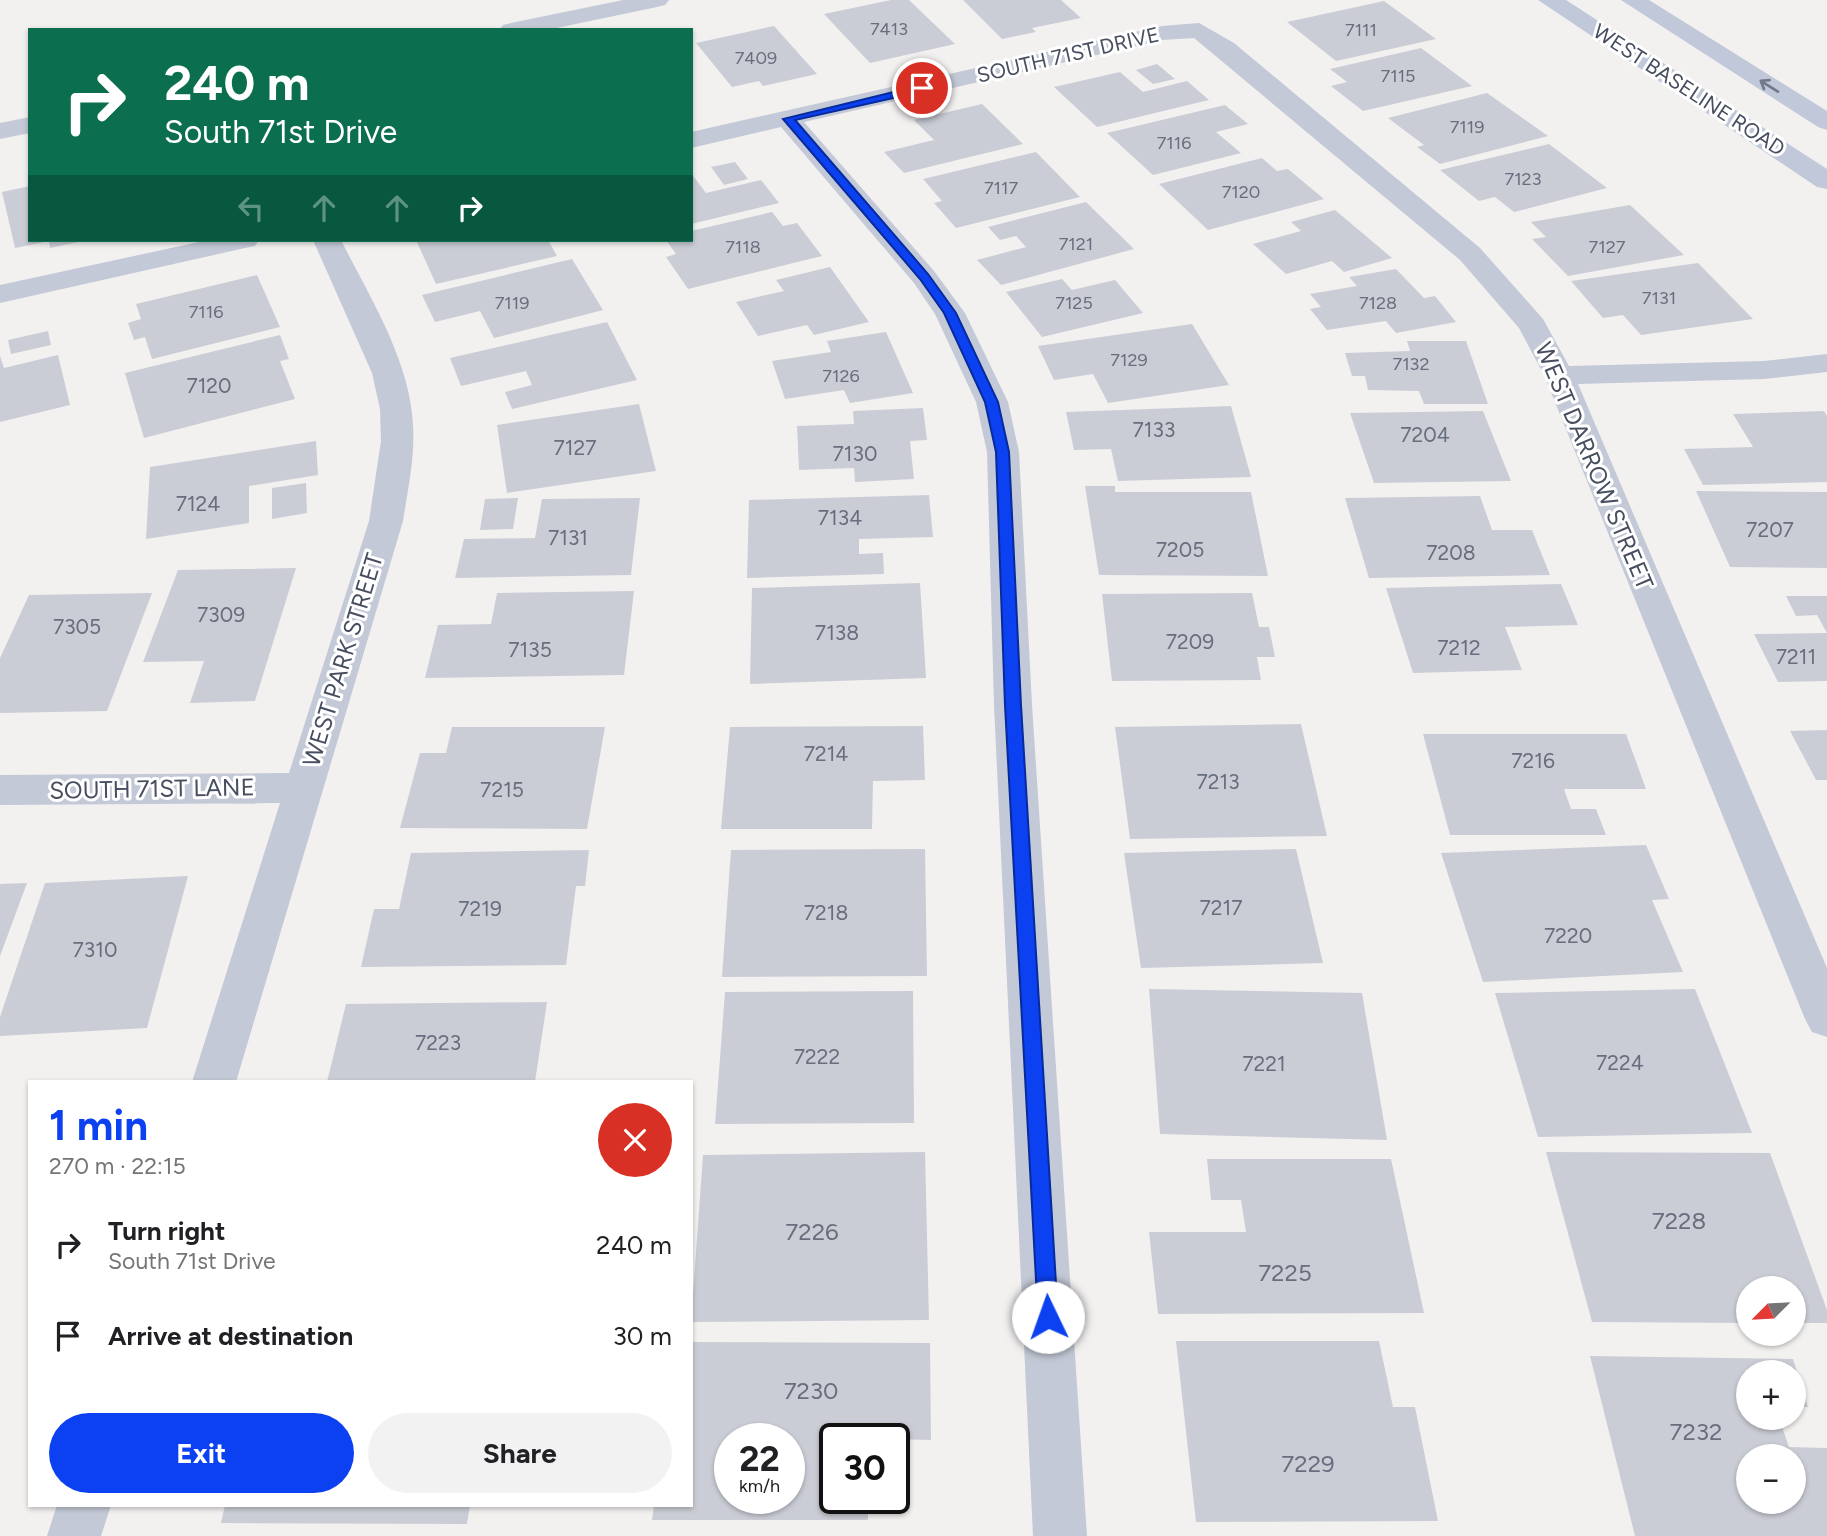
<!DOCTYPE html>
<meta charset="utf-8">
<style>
:root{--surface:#fff;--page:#f2f2f2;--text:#202124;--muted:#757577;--accent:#0b41f1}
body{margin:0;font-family:Figtree,sans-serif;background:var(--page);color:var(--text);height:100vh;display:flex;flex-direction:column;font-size:26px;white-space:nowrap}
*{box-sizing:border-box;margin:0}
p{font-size:23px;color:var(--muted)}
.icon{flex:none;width:38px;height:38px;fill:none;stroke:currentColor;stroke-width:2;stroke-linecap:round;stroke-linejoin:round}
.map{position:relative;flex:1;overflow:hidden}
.sheet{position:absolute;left:28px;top:1080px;width:665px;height:427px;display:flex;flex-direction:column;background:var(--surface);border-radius:0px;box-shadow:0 2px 5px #0004}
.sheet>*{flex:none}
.banner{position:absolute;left:28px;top:28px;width:665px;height:214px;border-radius:0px;box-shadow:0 2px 5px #0004;background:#0b6e4f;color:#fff;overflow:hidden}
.needle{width:46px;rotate:246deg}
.tools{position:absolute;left:1736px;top:1276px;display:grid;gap:14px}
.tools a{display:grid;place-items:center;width:70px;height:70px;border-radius:50%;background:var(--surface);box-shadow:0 2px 5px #0004;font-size:35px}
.speed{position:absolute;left:714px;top:1423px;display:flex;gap:14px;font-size:35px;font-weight:700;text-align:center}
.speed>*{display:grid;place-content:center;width:91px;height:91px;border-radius:50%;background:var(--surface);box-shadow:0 2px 5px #0004;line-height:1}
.speed small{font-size:18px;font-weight:400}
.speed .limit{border:4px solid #111;border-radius:10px;background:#fff;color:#111}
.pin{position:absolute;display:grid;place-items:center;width:60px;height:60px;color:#fff;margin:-30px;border:4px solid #fff;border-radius:50%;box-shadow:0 2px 7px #0007}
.me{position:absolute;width:77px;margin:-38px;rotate:357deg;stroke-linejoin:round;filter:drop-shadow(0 0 5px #0008)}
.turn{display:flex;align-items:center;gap:24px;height:147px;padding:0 21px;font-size:32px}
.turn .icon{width:91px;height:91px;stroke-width:2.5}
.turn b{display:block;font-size:49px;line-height:60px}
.lanes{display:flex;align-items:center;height:66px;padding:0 21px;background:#0003;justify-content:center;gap:35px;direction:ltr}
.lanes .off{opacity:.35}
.round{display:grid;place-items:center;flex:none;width:74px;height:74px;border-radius:37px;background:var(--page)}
.summary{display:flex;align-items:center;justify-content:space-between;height:119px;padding:0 21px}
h1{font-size:42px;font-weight:700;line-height:52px;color:var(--accent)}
.cta{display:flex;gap:14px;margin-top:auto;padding:14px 21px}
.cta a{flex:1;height:80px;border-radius:42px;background:var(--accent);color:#fff;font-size:28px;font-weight:700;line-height:80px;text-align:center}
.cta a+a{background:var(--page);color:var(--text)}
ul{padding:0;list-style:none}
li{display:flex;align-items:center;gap:21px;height:91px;padding:0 21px}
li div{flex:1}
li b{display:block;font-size:26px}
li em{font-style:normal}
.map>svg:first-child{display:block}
</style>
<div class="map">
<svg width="1827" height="1536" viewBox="0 0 1827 1536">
<rect width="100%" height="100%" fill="#f3f0f0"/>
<path fill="#cbcdd6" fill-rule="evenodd" d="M891,0H909L955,44L870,63L824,14Z
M963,0H1061L1081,18L1032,28L1036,32L1002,39Z
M1384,1L1436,39L1336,61L1287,22Z
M774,26L817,74L763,86L759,81L732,87L696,43Z
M1421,48L1472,86L1363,111L1331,86L1347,82L1330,69Z
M1157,64L1175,79L1153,84L1136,70Z
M1120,72L1143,92L1187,81L1209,100L1097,127L1054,87Z
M1487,93L1548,136L1440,164L1417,147L1424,145L1388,118Z
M982,104L1023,144L904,173L884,152L934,140L914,120Z
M1225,105L1248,124L1216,132L1241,153L1153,175L1107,133Z
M1549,144L1607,188L1514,212L1495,197L1479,201L1440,170Z
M1036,152L1080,197L956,228L934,203L942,201L923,179Z
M1262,158L1277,171L1288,169L1324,199L1208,230L1159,184Z
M735,162L748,179L724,185L711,167Z
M691,173L706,193L761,180L779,203L691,224Z
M30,186V240L83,241L50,248L49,241L15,248L2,192Z
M1086,202L1134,249L1001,285L977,260L1026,247L1016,236L1000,240L988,227Z
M1630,205L1684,255L1568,276L1532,239L1546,237L1531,222Z
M1335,210L1392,258L1344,272L1332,261L1286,274L1253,244L1301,231L1291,222Z
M772,212L783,226L797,223L822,256L688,289L666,257L676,254L666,240H691V231Z
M416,240H548L557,256L436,284Z
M572,259L603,310L494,338L480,311L435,322L422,295Z
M1698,263L1753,319L1641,335L1623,315L1603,318L1571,281Z
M830,267L869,322L814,335L807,325L758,336L736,302L784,291L776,280Z
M1396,269L1424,298L1435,296L1456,322L1396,333L1386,321L1327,330L1310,309L1321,307L1310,294L1357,286L1349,277Z
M257,275L280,327L152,359L145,337L134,340L128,323L141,319L136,304Z
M1062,279L1072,290L1115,280L1143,313L1042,337L1006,292Z
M607,322L637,380L512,409L505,392L532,385L526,371L461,386L450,358Z
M1192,324L1229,385L1108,403L1093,374L1054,380L1038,346Z
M48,331L51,345L11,354L8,340Z
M886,332L913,393L850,403L844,390L785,399L772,361L831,352L827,341Z
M280,335L289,359L280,361L295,399L144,438L125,373Z
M1407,341H1466L1488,404H1424L1419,391L1368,390L1365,376H1352L1345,353L1410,351Z
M58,355L70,405L0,422V356L4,368Z
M639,404L656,471L507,493L497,425Z
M1231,406L1251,477L1118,481L1111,449L1074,450L1066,412Z
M923,408L927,440L910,441L914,479L855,482L854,468L799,470L797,426L854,424L853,411Z
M1483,411L1511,481L1374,483L1350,413Z
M1824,411L1827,416V482L1703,485L1684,449L1753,447L1733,414Z
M316,441L318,475L249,486V523L146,539L150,467Z
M306,483L307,513L272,519V488Z
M1085,486H1115V492H1251L1268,576L1099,575Z
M1696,491L1827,492V568L1730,567Z
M929,495L933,537L859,539V554L883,553L884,574L747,578L749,500Z
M1480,496L1492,530H1532L1550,575L1369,578L1345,498Z
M518,498L513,529L480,530L485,499Z
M640,498L631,575L455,578L464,539L535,538L542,499Z
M296,568L255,701L190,703L204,661L143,662L178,570Z
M920,583L926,678L750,684L752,588Z
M1561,584L1578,625L1505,627L1522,670L1413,673L1386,588Z
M634,591L624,675L425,678L438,625L491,624L497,593Z
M152,593L107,711L0,713V658L29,595Z
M1252,593L1259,627H1269L1275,657H1257L1261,680L1112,681L1102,594Z
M1786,596H1827V681L1778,682L1754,634L1827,633L1817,615L1796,616Z
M1301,724L1327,836L1130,839L1115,727Z
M923,726L925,780L873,781L872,829H721L730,727Z
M452,727H605L587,829L400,828L420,753H446Z
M1827,730V780H1816L1790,731Z
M1423,734H1626L1646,789H1564L1571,809H1596L1606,835H1450Z
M1646,845L1669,899L1652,900L1683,972L1483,982L1441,853Z
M925,849L927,976L722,977L731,850Z
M1296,849L1323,963L1141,968L1124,853Z
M589,850L585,886H576L566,965L361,967L374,909H399L411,853Z
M188,876L147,1028L0,1036V1017L45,883Z
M27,883L0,956V884Z
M1149,989L1362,993L1387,1140L1160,1134Z
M1695,989L1752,1133L1538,1137L1495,993Z
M913,991L914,1123L715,1124L725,992Z
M547,1002L535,1082H327L346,1004Z
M925,1152L929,1320L691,1322L703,1155Z
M1546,1152L1770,1153L1827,1310V1323H1794V1288H1748V1323L1592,1322Z
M1207,1159H1391L1424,1313L1158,1314L1149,1232H1246L1241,1200H1211Z
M1176,1341H1379L1393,1407H1415L1438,1521L1196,1522Z
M691,1342L930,1343L931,1440L835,1438V1498H868V1520H652L654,1505H691ZM730,1438H789V1498H730Z
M1590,1356L1793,1359L1808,1407H1794V1372H1748V1418H1779L1789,1447L1827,1448V1536H1635ZM1748,1456H1794V1502H1748Z
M225,1505H470L467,1524L221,1523Z"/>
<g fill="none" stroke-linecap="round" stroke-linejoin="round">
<path fill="#c3c9d6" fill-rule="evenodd" d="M1199,23L1234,43L1480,248L1543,319L1569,366L1764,361L1827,354V372L1764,379L1578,384L1827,968V1037L1812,1032L1805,1019L1544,375L1519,328L1460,260L1194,38L1162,40L804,122L934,271L965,313L1008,402L1019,452L1032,705L1087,1536H1033L994,705L987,452L976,402L935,314L914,283L781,127L691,148V132L1162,26Z
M208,240H259L255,246L245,248L0,303V285Z
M313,240H341C369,296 410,360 413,425C415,457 408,489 403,521L236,1082H192L280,803L0,805V775L289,773L369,521L381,441L380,409L372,373Z
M57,1505H111L101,1536H47Z"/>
<path fill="#c3c9d6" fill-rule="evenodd" d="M623,0H669L665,5L657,7L547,30H499L503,25L511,23Z
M30,117V133L0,139V123Z"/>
<path fill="#c1c8da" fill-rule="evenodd" d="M1538,0H1566L1827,169V189L1817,187Z
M1621,0H1649L1827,111V130L1818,127Z"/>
</g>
<defs><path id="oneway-shaft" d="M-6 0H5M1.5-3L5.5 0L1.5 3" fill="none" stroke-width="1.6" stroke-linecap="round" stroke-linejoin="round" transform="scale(1.75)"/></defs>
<use stroke="#71798a" href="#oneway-shaft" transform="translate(1769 86) rotate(-148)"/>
<path fill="#0b41f1" stroke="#072a9d" stroke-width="2" d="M922,85L925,86V91L795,120L928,274L956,313L998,402L1009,452L1021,705L1058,1317L1055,1324L1048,1327L1041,1324L1038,1317L1005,705L996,452L985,402L944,313L920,279L783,119Z"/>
<g text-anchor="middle" stroke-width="6" stroke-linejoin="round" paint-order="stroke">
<g font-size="18" fill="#676e7d">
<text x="889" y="35">7413</text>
<text x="1361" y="36">7111</text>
<text x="756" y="64">7409</text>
<text x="1398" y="82">7115</text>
<text x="1467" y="133">7119</text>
<text x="1174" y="149">7116</text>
<text x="1523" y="185">7123</text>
<text x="1001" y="194">7117</text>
<text x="1241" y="198">7120</text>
<text x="1076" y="250">7121</text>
<text x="743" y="253">7118</text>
<text x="1607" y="253">7127</text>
<text x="1659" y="304">7131</text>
<text x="512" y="309">7119</text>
<text x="1074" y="309">7125</text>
<text x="1378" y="309">7128</text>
<text x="206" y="318">7116</text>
<text x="1129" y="366">7129</text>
<text x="1411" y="370">7132</text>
<text x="841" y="382">7126</text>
</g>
<g font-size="21" fill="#464e5f" stroke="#fff">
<text transform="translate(1068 55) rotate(-13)" y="7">SOUTH 71ST DRIVE</text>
<text transform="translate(1689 90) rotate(33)" y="7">WEST BASELINE ROAD</text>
</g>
<g font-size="21" fill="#676e7d">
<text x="209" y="393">7120</text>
<text x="1154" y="437">7133</text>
<text x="1425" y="442">7204</text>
<text x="575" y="455">7127</text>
<text x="855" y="461">7130</text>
<text x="198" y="511">7124</text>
<text x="840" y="525">7134</text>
<text x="1770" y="537">7207</text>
<text x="568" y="545">7131</text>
<text x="1180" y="557">7205</text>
<text x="1451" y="560">7208</text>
<text x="221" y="622">7309</text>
<text x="77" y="634">7305</text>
<text x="837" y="640">7138</text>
<text x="1190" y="649">7209</text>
<text x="1459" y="655">7212</text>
<text x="530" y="657">7135</text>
<text x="1796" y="664">7211</text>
<text x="826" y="761">7214</text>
<text x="1533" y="768">7216</text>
<text x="1218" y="789">7213</text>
<text x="502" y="797">7215</text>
<text x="1221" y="915">7217</text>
<text x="480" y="916">7219</text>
<text x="826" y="920">7218</text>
<text x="1568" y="943">7220</text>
<text x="95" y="957">7310</text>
<text x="438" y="1050">7223</text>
<text x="817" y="1064">7222</text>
<text x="1620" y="1070">7224</text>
<text x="1264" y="1071">7221</text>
</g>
<g font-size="24" fill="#464e5f" stroke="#fff">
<text transform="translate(1594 466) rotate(67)" y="8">WEST DARROW STREET</text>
<text transform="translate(343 660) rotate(-73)" y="8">WEST PARK STREET</text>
<text transform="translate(152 789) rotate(-1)" y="8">SOUTH 71ST LANE</text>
</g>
<g font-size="24" fill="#676e7d">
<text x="1679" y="1229">7228</text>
<text x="812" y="1240">7226</text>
<text x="1285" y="1281">7225</text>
<text x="811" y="1399">7230</text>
<text x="1696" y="1440">7232</text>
<text x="1308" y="1472">7229</text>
</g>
</g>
</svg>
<div class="tools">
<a><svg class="needle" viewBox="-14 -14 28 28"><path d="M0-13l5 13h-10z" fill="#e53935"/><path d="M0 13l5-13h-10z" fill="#757577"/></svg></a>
<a>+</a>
<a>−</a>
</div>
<div class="speed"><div>22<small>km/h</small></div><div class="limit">30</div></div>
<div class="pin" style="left:922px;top:88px;background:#d93025"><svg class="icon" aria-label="arrive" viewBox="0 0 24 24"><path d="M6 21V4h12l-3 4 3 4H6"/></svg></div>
<svg class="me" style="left:1048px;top:1317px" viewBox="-20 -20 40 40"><circle r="19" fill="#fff"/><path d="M0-13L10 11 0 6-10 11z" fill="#0b41f1"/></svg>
<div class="banner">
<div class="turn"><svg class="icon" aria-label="right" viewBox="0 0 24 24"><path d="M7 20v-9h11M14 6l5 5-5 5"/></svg><div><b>240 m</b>South 71st Drive</div></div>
<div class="lanes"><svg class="icon off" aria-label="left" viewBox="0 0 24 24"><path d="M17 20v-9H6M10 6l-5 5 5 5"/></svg><svg class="icon off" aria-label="ahead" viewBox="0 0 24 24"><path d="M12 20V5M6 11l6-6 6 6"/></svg><svg class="icon off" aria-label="ahead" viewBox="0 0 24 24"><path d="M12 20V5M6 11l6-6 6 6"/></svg><svg class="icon" aria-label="right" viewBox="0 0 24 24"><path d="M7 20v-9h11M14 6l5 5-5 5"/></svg></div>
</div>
<section class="sheet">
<div class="summary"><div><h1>1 min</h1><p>270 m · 22:15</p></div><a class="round" style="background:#d93025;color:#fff"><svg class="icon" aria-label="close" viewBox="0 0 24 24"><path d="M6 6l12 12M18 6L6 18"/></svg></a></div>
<ul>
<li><svg class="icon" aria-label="right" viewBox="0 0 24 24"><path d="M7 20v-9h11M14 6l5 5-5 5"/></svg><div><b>Turn right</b><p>South 71st Drive</p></div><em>240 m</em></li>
<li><svg class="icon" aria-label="arrive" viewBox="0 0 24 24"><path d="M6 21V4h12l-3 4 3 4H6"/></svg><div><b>Arrive at destination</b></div><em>30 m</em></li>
</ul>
<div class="cta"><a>Exit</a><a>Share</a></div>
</section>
</div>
